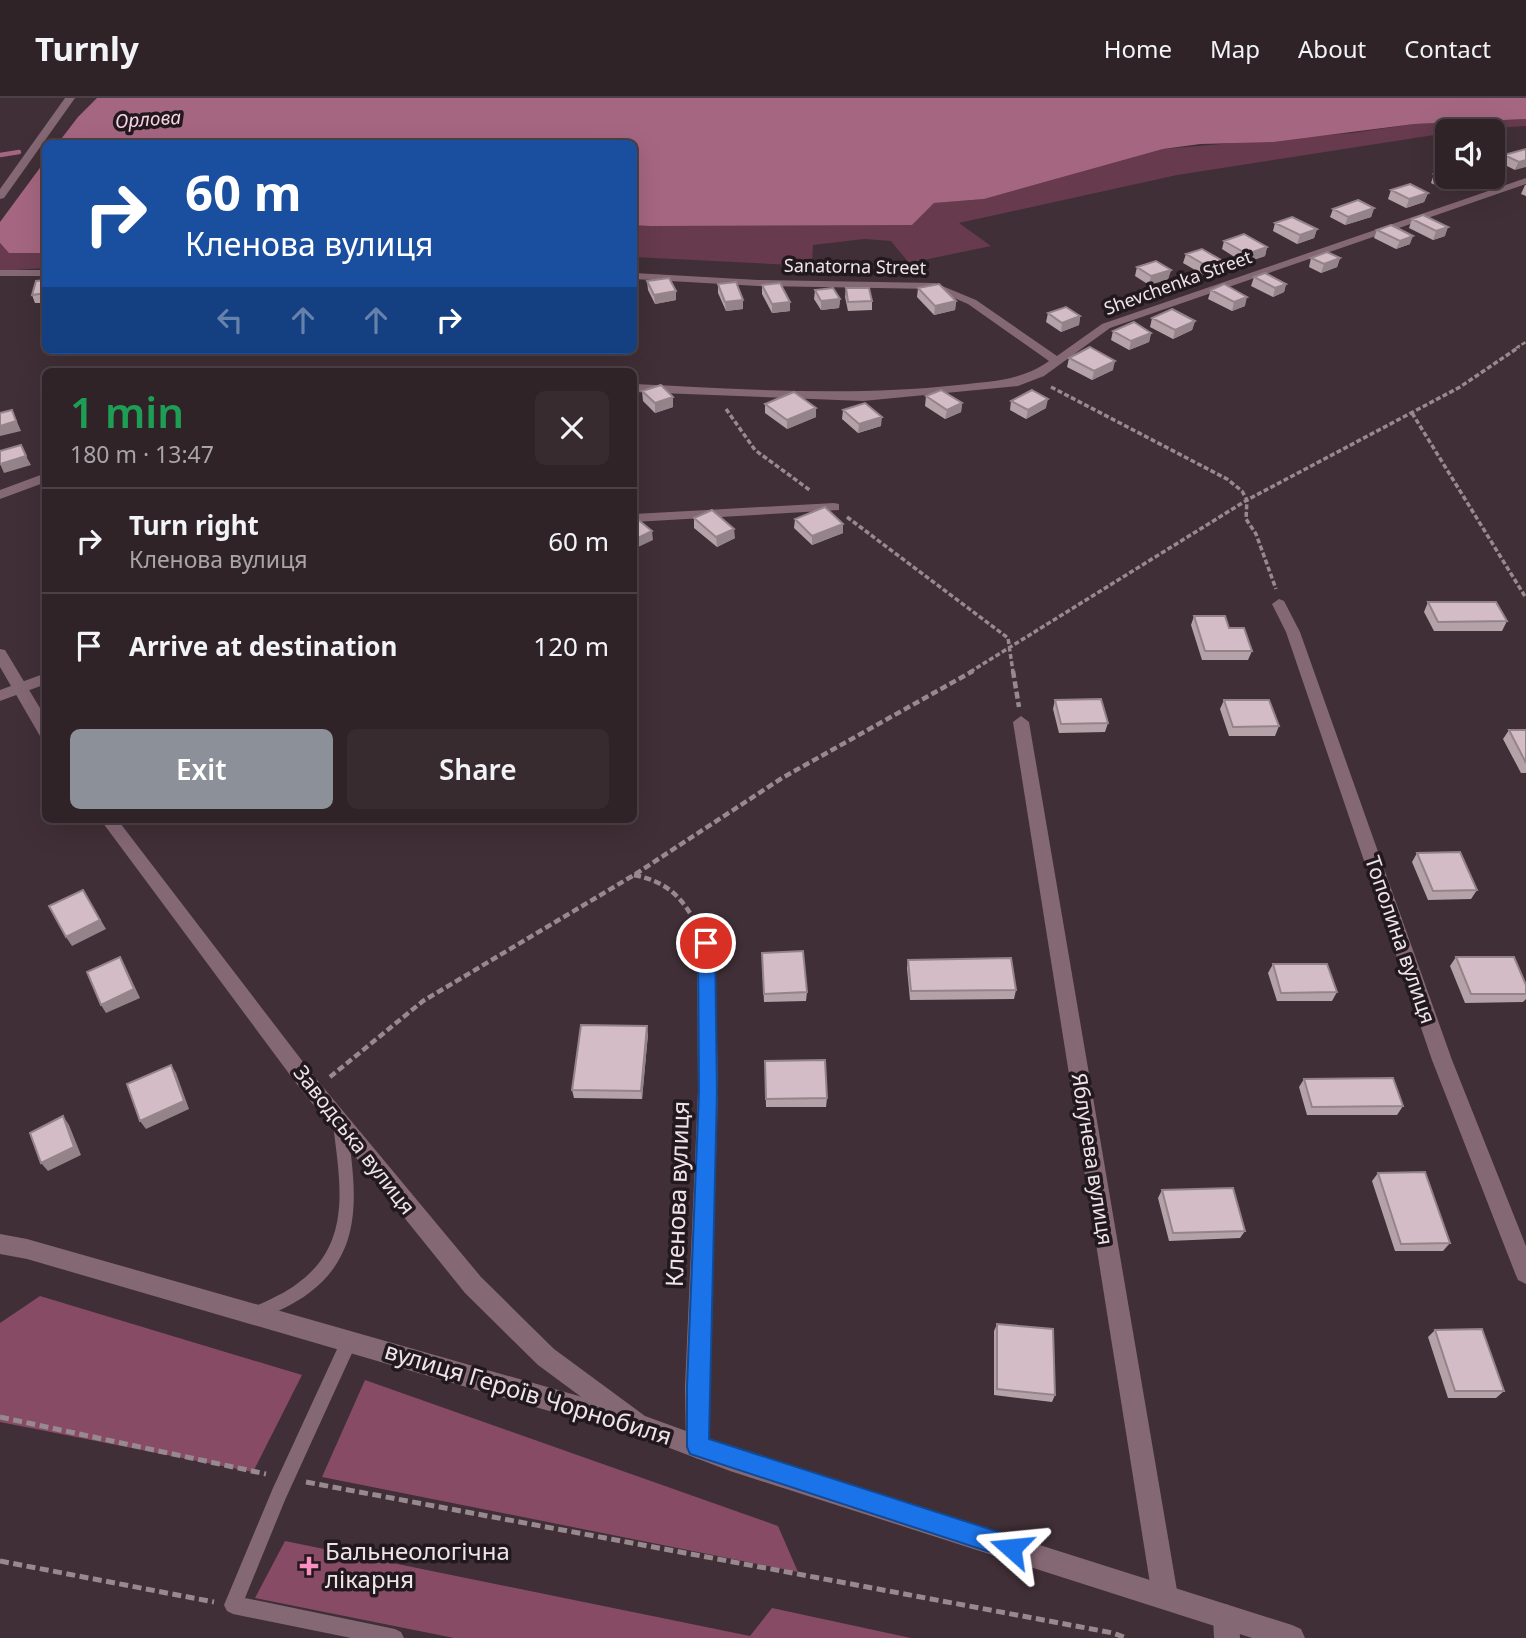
<!DOCTYPE html>
<meta charset="utf-8">
<style>
:root{--surface:#302328;--page:#382b30;--text:#f1f3f6;--muted:#a8a4a8;--line:#4b4045;--accent:#8c9099}
body{margin:0;font-family:"Noto Sans",sans-serif;background:var(--page);color:var(--text);height:100vh;display:flex;flex-direction:column;font-size:26px;white-space:nowrap}
*{box-sizing:border-box;margin:0}
p{font-size:23px;color:var(--muted)}
.icon{flex:none;width:38px;height:38px;fill:none;stroke:currentColor;stroke-width:2;stroke-linecap:round;stroke-linejoin:round}
.map{position:relative;flex:1;overflow:hidden}
.side{position:absolute;left:42px;top:270px;width:595px;height:455px;display:flex;flex-direction:column;background:var(--surface);border-radius:10px;box-shadow:0 7px 28px #0002,0 0 0 2px var(--line)}
.side>*{flex:none}
.top-card{position:absolute;left:42px;top:42px;width:595px;height:214px;border-radius:10px;box-shadow:0 7px 28px #0002,0 0 0 2px var(--line);background:#1a4fa0;color:#fff;overflow:hidden}
.fabs{position:absolute;left:1435px;top:21px;display:grid;gap:14px}
.fabs a{display:grid;place-items:center;width:70px;height:70px;border-radius:10px;background:var(--surface);box-shadow:0 7px 28px #0002,0 0 0 2px var(--line);font-size:35px}
.pin{position:absolute;display:grid;place-items:center;width:60px;height:60px;color:#fff;margin:-30px;border:4px solid #fff;border-radius:50%;box-shadow:0 2px 7px #0007}
.me{position:absolute;width:77px;margin:-38px;rotate:288deg;stroke-linejoin:round;filter:drop-shadow(0 0 5px #0008)}
.turn{display:flex;align-items:center;gap:24px;height:147px;padding:0 28px;font-size:32px}
.turn .icon{width:91px;height:91px;stroke-width:2.5}
.turn b{display:block;font-size:49px;line-height:60px}
.lanes{display:flex;align-items:center;height:66px;padding:0 28px;background:#0003;justify-content:center;gap:35px;direction:ltr}
.lanes .off{opacity:.35}
.round{display:grid;place-items:center;flex:none;width:74px;height:74px;border-radius:10px;background:var(--page)}
.headline{display:flex;align-items:center;justify-content:space-between;height:119px;padding:0 28px}
h1{font-size:42px;font-weight:600;line-height:52px;color:#1e9e55}
.cta{display:flex;gap:14px;margin-top:auto;padding:14px 28px}
.cta a{flex:1;height:80px;border-radius:10px;background:var(--accent);color:#fff;font-size:28px;font-weight:600;line-height:80px;text-align:center}
.cta a+a{background:var(--page);color:var(--text)}
ul{padding:0;list-style:none}
li{display:flex;align-items:center;gap:21px;height:105px;padding:0 28px;border-top:2px solid var(--line)}
li div{flex:1}
li b{display:block;font-size:26px}
li em{font-style:normal}
header{display:flex;align-items:center;gap:42px;box-sizing:border-box;height:98px;padding:0 35px;background:var(--surface);border-bottom:2px solid var(--line)}
header strong{font-size:33px}
nav{display:flex;gap:38px;margin-inline-start:auto;font-size:24px}
.map>svg:first-child{display:block}
</style>
<header>
<strong>Turnly</strong>
<nav><a>Home</a><a>Map</a><a>About</a><a>Contact</a></nav>
</header>
<div class="map">
<svg width="1526" height="1540" viewBox="0 0 1526 1540">
<rect width="100%" height="100%" fill="#402f36"/>
<path fill="#673a4e" d="M1526,21V28L1447,33V35L1177,77L959,125L991,148L909,165L891,143L864,141L813,147L812,168L634,159V127H912L934,105L984,101L1163,51L1352,35L1414,26Z
M0,145L10,155H45V170L0,173Z"/>
<path fill="#874b66" d="M40,1198L302,1277L253,1374L0,1324V1225Z
M365,1282L778,1428L798,1474L322,1379Z
M285,1443L750,1538L772,1510L911,1540H454L255,1500Z"/>
<path fill="#a56682" d="M97,0H1526V21L1414,26L1273,44L1200,46L1163,51L984,101L934,105L912,127L650,128L634,127V46L58,45L78,19Z
M45,63V155H9L0,145V124Z"/>
<g fill="none" stroke-linecap="round" stroke-linejoin="round">
<path stroke="#a56682" stroke-width="4.5" d="M0,57L19,54"/>
<path stroke="#97898e" stroke-width="2.5" stroke-dasharray="4.5 2" stroke-linecap="butt" d="M1516,250L1526,244"/>
<path stroke="#97898e" stroke-width="3.5" stroke-dasharray="5 2.5" stroke-linecap="butt" d="M1051,289L1227,381L1242,393L1247,402L1246,421L1256,436L1276,491
M726,311L755,352L811,393
M1412,315L1526,500
M847,419L1008,540L1013,574
M970,574L1247,402L1460,289L1519,249"/>
<path stroke="#97898e" stroke-width="4.5" stroke-dasharray="7 3.5" stroke-linecap="butt" d="M1013,573L1019,609
M634,777C668,784 682,799 698,829
M330,979L423,903L634,777L782,680L973,573"/>
<path stroke="#97898e" stroke-width="5" stroke-dasharray="9 4.5" stroke-linecap="butt" d="M0,1319L266,1376
M306,1384L1113,1535L1126,1540
M0,1463L214,1504"/>
<path fill="#846873" fill-rule="evenodd" d="M340,1020L345,1022L347,1026C355,1088 367,1152 309,1195C295,1206 277,1213 262,1221L256,1224L250,1221L248,1216L250,1211C266,1203 284,1196 298,1185C353,1145 340,1085 333,1026L335,1022Z
M350,1234L356,1236L358,1242L285,1402L245,1500L395,1531L401,1534L404,1540H351L233,1516L227,1513L224,1507L273,1390L344,1236Z"/>
<path fill="#846873" fill-rule="evenodd" d="M1526,80V86L1110,230L1044,278L1018,288L863,303L634,294V286C742,291 850,299 958,287C991,283 1021,283 1049,263L968,206L933,191L758,188L634,181V175L758,182L935,185L976,202L1057,258L1102,226Z
M0,172H46V178H0Z
M46,375V384L0,401V392Z
M834,405L839,406V412L634,424V416Z
M1279,501L1284,503L1300,534L1452,962L1526,1148V1186L1518,1182L1515,1175L1432,962L1286,534L1272,506Z
M46,575V586L0,603V592Z
M1021,618L1029,624L1178,1498L1174,1507L1165,1511L1156,1507L1152,1498L1013,624Z
M706,838L712,840L715,845L718,994L709,1289L710,1349L706,1357L698,1361L690,1357L686,1349L685,1289L698,994L697,845L700,840Z
M0,1136L27,1141L628,1312L636,1316L640,1324L636,1332L628,1336L27,1161L0,1156Z
M1226,1506L1235,1510L1239,1519L1240,1540H1214L1213,1519L1217,1510Z"/>
<path fill="#846873" fill-rule="evenodd" d="M65,0H75L4,100L0,101V91Z
M0,551L5,552L46,620V639L40,638L0,569Z
M100,721H117L313,977L481,1179L554,1251L645,1318L730,1349L1292,1527L1301,1531L1305,1540H1252L730,1373L630,1335L538,1267L465,1195L299,989Z"/>
</g>
<path fill="#b5a2a9" d="M1526,51L1515,72L1501,65L1504,57Z
M1434,76L1465,88L1448,93L1431,85Z
M1525,87H1526V98L1521,96Z
M1391,92L1428,95L1424,104L1406,110L1388,101Z
M1374,110L1371,119L1345,127L1330,119L1333,111Z
M1412,121L1445,138L1433,142L1409,130Z
M1275,125L1317,131L1314,140L1297,146L1273,133Z
M1377,132L1410,146L1396,151L1374,140Z
M1224,143L1267,149L1265,158L1244,165L1222,151Z
M1186,156L1228,166L1226,174L1209,180L1183,165Z
M1311,160H1340L1337,169L1321,175L1309,169Z
M1137,169L1171,172L1168,181L1149,187L1135,178Z
M1254,179L1286,186L1284,194L1273,199L1251,188Z
M46,182V205H35L32,197Z
M647,183L676,202L655,206L648,192Z
M718,186L743,211L726,213L718,195Z
M762,187L790,204V213L772,215L762,196Z
M846,190L872,203V212L848,213L845,199Z
M918,190L956,203L955,212L934,217L917,199Z
M815,192L840,201L839,210L821,212L814,201Z
M1211,192L1245,208L1232,213L1208,201Z
M1048,215L1080,218L1079,227L1061,234L1046,224Z
M1152,220L1195,223L1192,232L1173,241L1150,229Z
M1113,233L1151,235L1149,244L1129,252L1111,242Z
M1069,260L1113,272L1092,282L1067,269Z
M642,293L673,299V309L655,315L643,303Z
M926,298L962,305L961,314L945,321L925,308Z
M1011,303L1046,310L1026,321L1010,312Z
M765,306L816,310V319L787,331L765,315Z
M843,312L881,328L858,335L842,321Z
M694,420L735,440L717,449L694,430Z
M795,421L843,426V435L812,447L794,430Z
M1428,504L1507,523L1502,533H1434L1424,514Z
M1194,518L1229,530L1252,553L1248,562H1202L1191,527Z
M1055,602L1108,625L1105,634L1059,635L1053,611Z
M1224,602L1279,628L1275,638H1229L1220,611Z
M1509,632H1526V675H1521L1503,641Z
M1417,755L1477,792L1471,801L1428,802L1412,764Z
M1456,859L1526,887V901L1523,904L1465,905L1450,868Z
M908,862L1016,892L1014,901L910,902L907,870Z
M762,864L807,894L806,903L764,904Z
M1273,866L1337,894L1332,903H1277L1268,875Z
M648,936L642,1001L574,1000L572,992Z
M765,963L827,1000L826,1009H766Z
M1304,981L1403,1008L1397,1017H1307L1299,989Z
M1378,1075L1450,1145L1443,1153H1395L1372,1083Z
M1162,1092L1245,1133L1240,1140L1169,1143L1158,1100Z
M997,1226L1055,1297L1052,1304L994,1297V1233Z
M1435,1232L1504,1293L1496,1300H1448L1428,1239Z"/>
<path fill="#94848a" d="M1526,62V69L1515,72L1519,64Z
M1468,79L1465,88L1448,93L1451,85Z
M1428,95L1424,104L1406,110L1409,101Z
M1374,110L1371,119L1345,127L1348,119Z
M1448,129L1445,138L1433,142L1436,133Z
M1317,131L1314,140L1297,146L1300,137Z
M1413,138L1410,146L1396,151L1400,143Z
M1267,149L1265,158L1244,165L1247,156Z
M1340,160L1337,169L1321,175L1324,166Z
M1228,166L1226,174L1209,180L1212,171Z
M1171,172L1168,181L1149,187L1151,178Z
M1286,186L1284,194L1273,199L1275,190Z
M634,193H637L638,202H634Z
M676,193V202L655,206L654,197Z
M1247,199L1245,208L1232,213L1234,204Z
M840,201L839,210L821,212V203Z
M743,202V211L726,213L725,204Z
M956,203L955,212L934,217L935,208Z
M790,204V213L772,215V206Z
M1080,218L1079,227L1061,234L1062,225Z
M1195,223L1192,232L1173,241L1175,232Z
M1151,235L1149,244L1129,252L1131,243Z
M1115,263L1113,272L1092,282L1094,273Z
M673,299V309L655,315V305Z
M1048,301L1046,310L1026,321L1028,312Z
M962,305L961,314L945,321L947,312Z
M816,310V319L787,331V322Z
M12,312L21,333L0,338V328Z
M882,319L881,328L858,335L859,326Z
M26,358L31,367L4,375L0,366Z
M843,426V435L812,447V438Z
M734,431L735,440L717,449L716,439Z
M652,433L653,442L634,451V442Z
M83,792L106,831L72,848L66,839Z
M120,859L125,868L140,900L106,915L101,907Z
M647,928L648,936L642,1001L641,993Z
M171,967L176,975L189,1011L146,1031L140,1023Z
M63,1018L69,1027L81,1057L48,1073L41,1065Z"/>
<path fill="#d3bcc5" stroke="#94848a" stroke-width="2" d="M1526,51V62L1519,64L1504,57Z
M1447,72V79H1468L1451,85L1434,76Z
M1410,86L1428,95L1409,101L1391,92Z
M1358,102L1374,110L1348,119L1333,111Z
M1423,117L1448,129L1436,133L1412,121Z
M1292,119L1317,131L1300,137L1275,125Z
M1391,127L1413,138L1400,143L1377,132Z
M1244,136L1267,149L1247,156L1224,143Z
M1202,151L1228,166L1212,171L1186,156Z
M1327,154L1340,160L1324,166L1311,160Z
M1156,163L1171,172L1151,178L1137,169Z
M1265,175L1286,186L1275,190L1254,179Z
M669,180L676,193L654,197L647,183Z
M46,182V195L32,197L36,183Z
M634,183L637,193H634Z
M736,184L743,202L725,204L718,186Z
M780,185L790,204L772,206L762,187Z
M939,186L956,203L935,208L918,190Z
M1224,186L1247,199L1234,204L1211,192Z
M833,190L840,201L821,203L815,192Z
M846,190H869L872,203L848,204Z
M1066,209L1080,218L1062,225L1048,215Z
M1172,211L1195,223L1175,232L1152,220Z
M1134,224L1151,235L1131,243L1113,233Z
M1090,249L1115,263L1094,273L1069,260Z
M661,287L673,299L655,305L642,293Z
M941,292L962,305L947,312L926,298Z
M1032,292L1048,301L1028,312L1011,303Z
M794,294L816,310L787,322L765,306Z
M865,305L882,319L859,326L843,312Z
M12,312L16,323L0,328V315Z
M21,347L26,358L0,366V353Z
M825,409L843,426L812,438L795,421Z
M712,412L734,431L716,439L694,420Z
M635,419L652,433L634,442V420Z
M1428,504H1496L1507,523L1438,524Z
M1194,518H1225L1229,530H1244L1252,553H1205Z
M1101,601L1108,625L1061,626L1055,602Z
M1224,602H1269L1279,628L1233,629Z
M1509,632H1526V665Z
M1460,754L1477,792L1433,793L1417,755Z
M83,792L100,822L66,839L49,808Z
M803,853L807,894L764,896L762,855Z
M120,859L134,891L101,907L87,874Z
M1456,859H1514L1526,887V896H1471Z
M1011,860L1016,892L911,893L908,862Z
M1273,866H1327L1337,894L1281,895Z
M581,927L647,928L641,993L572,992Z
M825,962L827,1000L766,1001L765,963Z
M171,967L184,1003L140,1023L127,986Z
M1393,980L1403,1008L1312,1009L1304,981Z
M63,1018L74,1049L41,1065L30,1035Z
M1425,1074L1450,1145L1401,1146L1378,1075Z
M1233,1090L1245,1133L1173,1135L1162,1092Z
M997,1226L1053,1231L1055,1297L997,1291Z
M1482,1231L1504,1293H1455L1435,1232Z"/>
<path fill="#1a73e8" stroke="#114b97" stroke-width="2" d="M706,839L712,841L715,845L717,994L709,1341L1011,1438L1019,1442L1023,1450L1019,1458L1011,1461L690,1356L687,1349V1289L699,994L698,845L701,841Z"/>
<path fill="#fc8fc1" stroke="#21191d" stroke-width="2.5" d="M305.5 1457.5h7v7h7v7h-7v7h-7v-7h-7v-7h7z"/>
<g text-anchor="middle" stroke-width="7" stroke-linejoin="round" paint-order="stroke">
<g font-size="18" fill="#eee3e7" stroke="#21191d">
<text transform="translate(855 169) rotate(1)" y="6">Sanatorna Street</text>
<text transform="translate(1178 185) rotate(-20)" y="6">Shevchenka Street</text>
</g>
<g font-size="19" font-style="italic" fill="#fad3e3" stroke="#21191d">
<text transform="translate(148 21) rotate(-4)" y="7">Орлова</text>
</g>
<g font-size="21" fill="#eee3e7" stroke="#21191d">
<text transform="translate(1400 842) rotate(71)" y="7">Тополина вулиця</text>
<text transform="translate(354 1042) rotate(52)" y="7">Заводська вулиця</text>
<text transform="translate(1092 1061) rotate(81)" y="7">Яблунева вулиця</text>
</g>
<g font-size="24" fill="#eee3e7" stroke="#21191d">
<text transform="translate(678 1096) rotate(-88)" y="8">Кленова вулиця</text>
<text transform="translate(528 1296) rotate(17)" y="8">вулиця Героїв Чорнобиля</text>
</g>
<g font-size="24" fill="#eee3e7" stroke="#21191d" text-anchor="start">
<text x="325" y="1462">Бальнеологічна<tspan x="325" dy="28">лікарня</tspan></text>
</g>
</g>
</svg>
<div class="fabs">
<a><svg class="icon" aria-label="sound" viewBox="0 0 24 24"><path d="M4 9h4l5-4v14l-5-4H4zM17 9q2 3 0 6"/></svg></a>
</div>
<div class="pin" style="left:706px;top:845px;background:#d93025"><svg class="icon" aria-label="arrive" viewBox="0 0 24 24"><path d="M6 21V4h12l-3 4 3 4H6"/></svg></div>
<svg class="me" style="left:1011px;top:1450px" viewBox="-20 -20 40 40"><path d="M0-17L14 15 0 8-14 15z" fill="#1a73e8" stroke="#fff" stroke-width="4"/></svg>
<div class="top-card">
<div class="turn"><svg class="icon" aria-label="right" viewBox="0 0 24 24"><path d="M7 20v-9h11M14 6l5 5-5 5"/></svg><div><b>60 m</b>Кленова вулиця</div></div>
<div class="lanes"><svg class="icon off" aria-label="left" viewBox="0 0 24 24"><path d="M17 20v-9H6M10 6l-5 5 5 5"/></svg><svg class="icon off" aria-label="ahead" viewBox="0 0 24 24"><path d="M12 20V5M6 11l6-6 6 6"/></svg><svg class="icon off" aria-label="ahead" viewBox="0 0 24 24"><path d="M12 20V5M6 11l6-6 6 6"/></svg><svg class="icon" aria-label="right" viewBox="0 0 24 24"><path d="M7 20v-9h11M14 6l5 5-5 5"/></svg></div>
</div>
<section class="side">
<div class="headline"><div><h1>1 min</h1><p>180 m · 13:47</p></div><a class="round"><svg class="icon" aria-label="close" viewBox="0 0 24 24"><path d="M6 6l12 12M18 6L6 18"/></svg></a></div>
<ul>
<li><svg class="icon" aria-label="right" viewBox="0 0 24 24"><path d="M7 20v-9h11M14 6l5 5-5 5"/></svg><div><b>Turn right</b><p>Кленова вулиця</p></div><em>60 m</em></li>
<li><svg class="icon" aria-label="arrive" viewBox="0 0 24 24"><path d="M6 21V4h12l-3 4 3 4H6"/></svg><div><b>Arrive at destination</b></div><em>120 m</em></li>
</ul>
<div class="cta"><a>Exit</a><a>Share</a></div>
</section>
</div>
